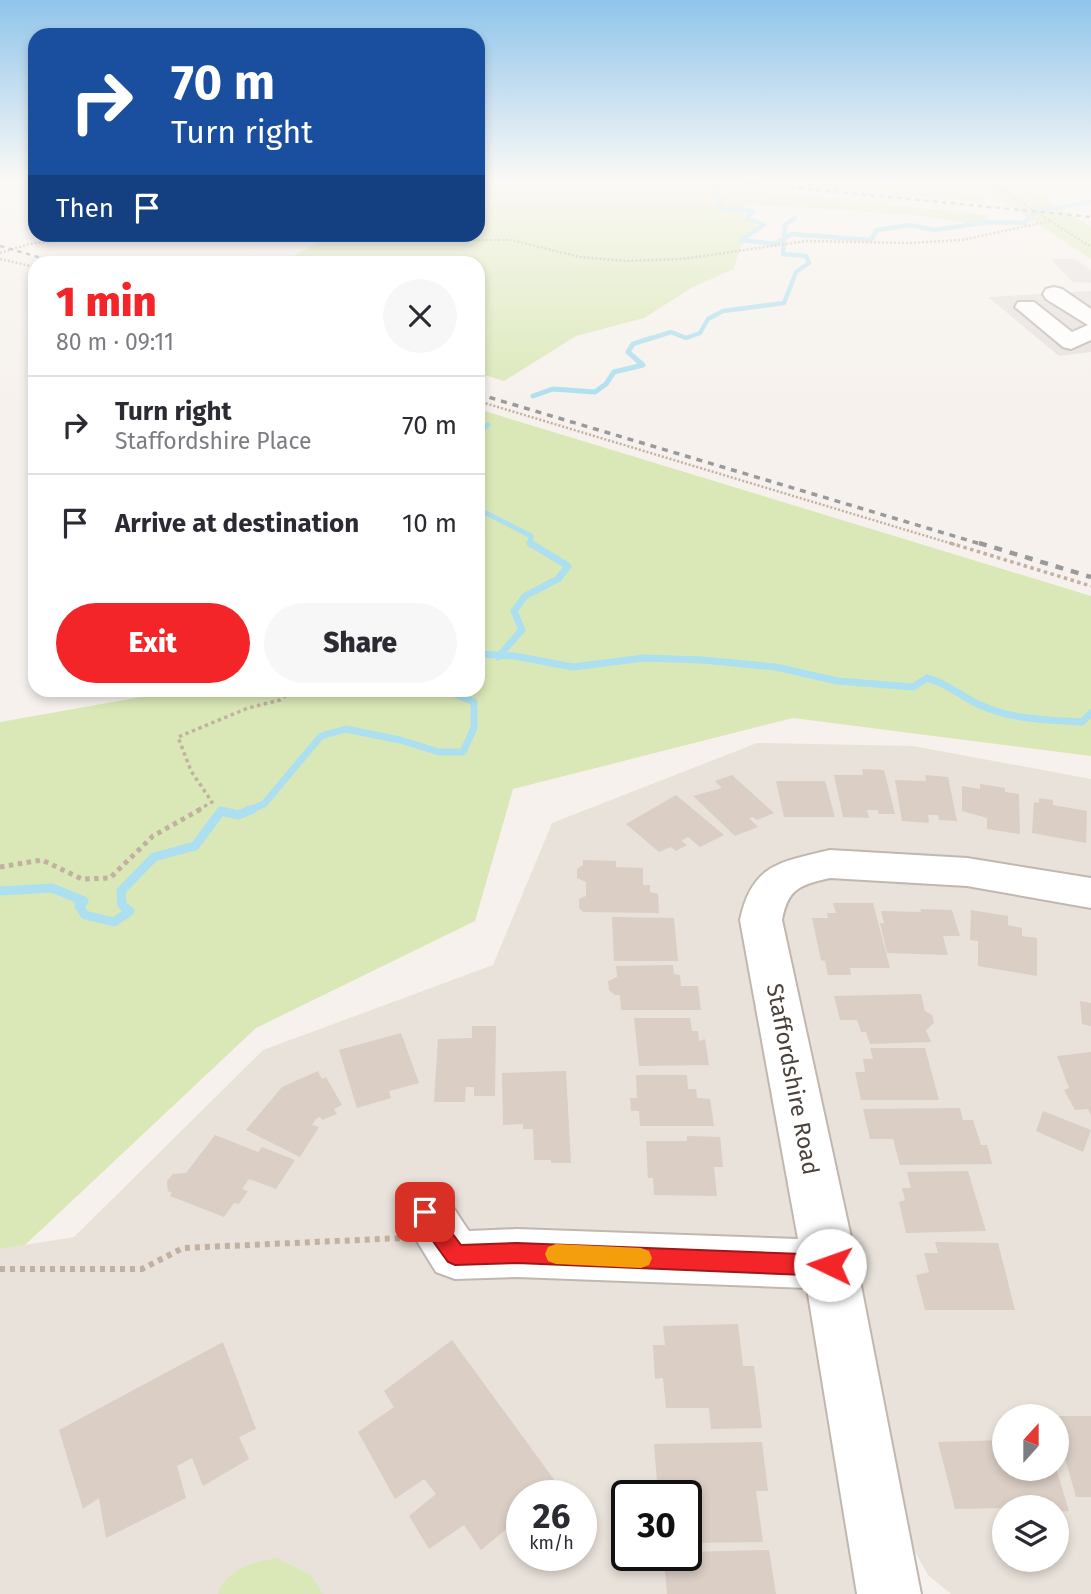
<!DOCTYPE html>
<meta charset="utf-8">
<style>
:root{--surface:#fff;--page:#f7f7f7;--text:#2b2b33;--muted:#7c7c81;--line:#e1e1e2;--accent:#f32528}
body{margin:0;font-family:"Fira Sans",sans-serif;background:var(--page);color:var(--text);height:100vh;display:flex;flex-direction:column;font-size:26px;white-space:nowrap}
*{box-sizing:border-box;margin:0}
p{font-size:23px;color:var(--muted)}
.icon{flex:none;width:38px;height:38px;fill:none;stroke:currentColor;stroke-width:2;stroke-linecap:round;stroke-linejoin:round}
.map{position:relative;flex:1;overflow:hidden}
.drawer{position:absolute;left:28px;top:256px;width:457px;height:441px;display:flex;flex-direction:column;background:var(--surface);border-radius:21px;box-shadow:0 4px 10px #0003}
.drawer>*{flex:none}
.hud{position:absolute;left:28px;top:28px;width:457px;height:214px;border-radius:21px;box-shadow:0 4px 10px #0003;background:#1a4fa0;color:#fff;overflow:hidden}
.needle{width:46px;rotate:21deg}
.buttons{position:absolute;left:992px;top:1404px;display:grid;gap:14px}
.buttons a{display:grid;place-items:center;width:77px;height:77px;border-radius:50%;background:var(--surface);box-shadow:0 4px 10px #0003;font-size:35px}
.speed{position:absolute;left:506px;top:1480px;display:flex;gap:14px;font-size:35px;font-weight:700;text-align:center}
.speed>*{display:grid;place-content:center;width:91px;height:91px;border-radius:50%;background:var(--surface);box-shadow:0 4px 10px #0003;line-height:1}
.speed small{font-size:18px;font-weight:400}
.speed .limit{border:4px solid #111;border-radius:10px;background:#fff;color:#111}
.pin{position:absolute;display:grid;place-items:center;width:60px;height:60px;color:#fff;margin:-30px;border-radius:14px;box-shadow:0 4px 10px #0006}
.me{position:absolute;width:77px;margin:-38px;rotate:273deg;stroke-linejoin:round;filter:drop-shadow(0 0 5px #0008)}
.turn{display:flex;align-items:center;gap:24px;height:147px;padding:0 28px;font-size:32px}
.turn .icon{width:91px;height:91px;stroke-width:2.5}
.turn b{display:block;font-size:49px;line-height:60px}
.then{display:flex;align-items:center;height:66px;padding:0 28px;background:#0003;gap:14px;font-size:26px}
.round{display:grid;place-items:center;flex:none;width:74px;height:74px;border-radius:37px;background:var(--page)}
.summary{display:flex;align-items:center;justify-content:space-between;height:119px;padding:0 28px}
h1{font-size:42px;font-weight:800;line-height:52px;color:var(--accent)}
.cta{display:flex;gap:14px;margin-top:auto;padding:14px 28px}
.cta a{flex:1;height:80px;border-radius:42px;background:var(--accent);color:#fff;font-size:28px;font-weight:800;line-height:80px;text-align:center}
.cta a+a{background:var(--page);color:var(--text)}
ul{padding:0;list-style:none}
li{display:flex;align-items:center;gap:21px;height:98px;padding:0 28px;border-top:2px solid var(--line)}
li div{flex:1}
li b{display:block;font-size:26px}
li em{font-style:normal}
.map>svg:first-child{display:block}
</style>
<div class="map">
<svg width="1091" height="1594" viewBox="0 0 1091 1594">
<rect width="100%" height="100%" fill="#f6f1ec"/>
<path fill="#e9e2da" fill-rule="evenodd" d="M757,743L913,746L1091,779V1594H951L928,1575L908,1539L866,1309L807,1290L861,1594H0V1249L74,1237L263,1050L493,965L552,823ZM1004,1416H1057V1468H1004ZM522,1496H581V1556H522ZM626,1496H686V1556H626ZM1004,1507H1057V1559H1004Z"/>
<path fill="#e6e0dd" d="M1051,259H1075L1091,270V283L1072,282Z
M1091,291V352L1059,356L988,297Z"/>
<path fill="#dae8b7" d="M478,180H645L988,215L987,226L913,215L746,204L743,216L758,227C743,239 738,251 734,269L693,287L644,318L576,336L504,381L478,373V262H283L330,235L478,234Z
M751,180H827L978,195L988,203Z
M853,180H951L968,191Z
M971,180H1015L1091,227V259Z
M478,409L1091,596V756L793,718L513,789L475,921L256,1028L25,1245L0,1249V722L181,690H478Z
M277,1558L311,1575L323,1594H218C227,1568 253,1562 277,1558Z"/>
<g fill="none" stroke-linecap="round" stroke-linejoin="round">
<path stroke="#acdfef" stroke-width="4.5" d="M719,186L715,194L720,199L719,209L753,211L747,218L764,225L741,240L775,244L791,234L871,240L877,230L910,225L934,230L989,222L1024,223L1037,211L1091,202
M646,340L671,332L686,338L700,333L708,319L723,311L784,303L796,272L809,263L806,256L783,254L785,225L795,218"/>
<path stroke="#acdfef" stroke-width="5" d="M533,396L553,389L595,392L606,384L614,372L643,365L628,352L633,344L651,338
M478,431L488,425
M478,497L482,511L531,536L530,545"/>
<path stroke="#acdfef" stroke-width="7" d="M478,654L514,656L573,667L644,658L702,660L776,667L837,681L913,687L927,678C947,683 962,697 980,705C1012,720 1048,720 1082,722L1091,713
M498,657L522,630L514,611L525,596L558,579L568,566L530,543
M249,810L264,804L321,736L346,729L400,740L439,752H463L474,728V702L446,690"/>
<path stroke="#acdfef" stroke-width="9" d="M0,891L52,888L84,901L79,906L85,915L114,922L130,911L122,905L121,891L154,857L195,846L221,811L238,815L253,809"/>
</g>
<path fill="#dacec5" d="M862,769L884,770L895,814H879L878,810H867L869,818L843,817L834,775H863Z
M732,775L774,813L757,820L753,817L749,818L758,827L735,836L693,796L722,788L715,781Z
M925,775L948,777L957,821L939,820L938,815H928L929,823L902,821L895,780L926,781Z
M776,781H825L835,817H784Z
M980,784L1005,788V792L1019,794L1020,834L987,829V818L962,811V786L980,789Z
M676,795L724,835L700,847L688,837L681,841L687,845L676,851L671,847L659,852L626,824Z
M1039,798L1053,800V805L1087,811L1086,843L1032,833L1034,802L1039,803Z
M583,860L616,861V867L643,868V885H650V892L658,894L659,913L583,912L579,908V899L586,896V882L577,878V869L583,865Z
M833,903H873L890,968H850L851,975H828L825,961L821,960L812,918H828L827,913H836Z
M920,909L952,910L960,936H943L948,955L887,953L880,923H884L881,911L921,912Z
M971,910L1008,916V925L1022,928V936L1037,938V976L978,966V941L970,940Z
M612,917L674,918L678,961H614Z
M673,965L674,974L680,975L681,986H698L701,1010H621L620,995H615L609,990L608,981L617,977L616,966Z
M921,994L925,1011L932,1015L934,1023L926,1030L931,1042L870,1044L866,1032H861L857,1020H840L834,996Z
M1080,1001L1091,1003V1026L1082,1024Z
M634,1018H690L692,1031H698L699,1041L705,1039L709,1065L639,1066Z
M472,1026H496L495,1096H474V1087H466L465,1102H434L438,1039L472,1038Z
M401,1033L419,1083L389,1091L391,1098L357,1108L339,1050Z
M870,1048H925L939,1100H861L855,1072H865L863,1059H873Z
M1091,1052V1115L1088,1109L1075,1110L1064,1090L1069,1088L1057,1056Z
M318,1071L322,1079L326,1077L342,1105L334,1109L337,1114L322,1120L320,1117L316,1119L312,1125L319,1127L300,1157L246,1130L282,1087Z
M566,1071L571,1163H551V1160H534L533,1129H523V1124L503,1125L502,1073Z
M636,1075H687L688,1089H696L697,1098L710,1099L714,1126H640L639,1111H631L630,1098H637Z
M960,1108L963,1120H973L981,1145H987L992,1164L900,1165L893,1139H870L863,1109Z
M1043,1111L1091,1130L1083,1152L1036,1131Z
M215,1135L258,1152L262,1147L295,1160L276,1189L249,1179L242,1189L248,1191L239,1204L234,1203L224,1217L170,1196L172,1193L168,1191L167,1181L173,1174L186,1173Z
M687,1136L720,1137L723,1167H714L717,1196L654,1195L653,1178H648L646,1141H687Z
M968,1171L986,1231L906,1233L899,1202L905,1200L902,1188H911L907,1172Z
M935,1242L998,1243L1015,1310H925L916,1275L929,1272L924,1253H938Z
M738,1324L743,1366H754L762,1428L711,1429L709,1408H666L663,1378L655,1379L653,1345H665L663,1326Z
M452,1340L558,1485L544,1496H522V1516L481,1550L464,1525L429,1549L409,1516L436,1494L424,1479L395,1499L358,1432L394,1407L384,1391Z
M223,1342L256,1429L239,1437L249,1459L203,1486L192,1458L177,1466L186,1498L106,1538L99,1498L83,1509L59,1430Z
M1057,1416H1091V1497H1076L1057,1430Z
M1004,1440V1468H1056L1069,1511L1057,1512V1507L955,1509L938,1442Z
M762,1442L768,1491H756L763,1542L686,1543V1496H650L649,1482H657L654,1444Z
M769,1550L776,1594H667L664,1561L686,1560V1552Z"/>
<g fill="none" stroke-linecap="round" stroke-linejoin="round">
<defs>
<path id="minor" d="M1054,287L1062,289L1091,309V340L1071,349L1063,347L1015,307L1018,302H1034L1072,332L1088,325L1046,299L1043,294L1046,289Z
M830,850L967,858L1091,878V908L967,886L830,878C800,885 788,888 782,920L857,1265L921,1594H857L807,1288L517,1277L455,1279L436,1272L399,1212L407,1196C444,1182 449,1203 469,1231L517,1229L798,1239L740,920C752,864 780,862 830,850Z"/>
</defs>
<use href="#minor" stroke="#c1b7af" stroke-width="4"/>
<path stroke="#c2b1a0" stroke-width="2.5" stroke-dasharray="2 2" stroke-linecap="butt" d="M987,180L1091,247
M382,234L431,240H511L580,257L626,261L682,259L807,241L909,243L962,240L1050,221
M0,253L29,244L111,234
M0,259L35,267
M478,401L956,545"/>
<path stroke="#c2b1a0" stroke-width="3.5" stroke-dasharray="3.5 3.5" stroke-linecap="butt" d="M950,543L1091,586
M198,810L212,802L191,771L178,737L248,708L280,700L293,690"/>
<path stroke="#c2b1a0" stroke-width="5" stroke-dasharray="4.5 4.5" stroke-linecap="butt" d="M0,867L42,860L82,879L110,878L153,836L201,809"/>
<path stroke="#c2b1a0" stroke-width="6" stroke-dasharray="5 5" stroke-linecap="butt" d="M0,1269H142L183,1248L403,1238"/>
<use href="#minor" fill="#fff" fill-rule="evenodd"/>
<path stroke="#9a9a9a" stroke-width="2.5" stroke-dasharray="4.5 4.5" stroke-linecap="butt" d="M718,180L1091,217
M0,246L55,262"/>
<path stroke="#9a9a9a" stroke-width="3.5" stroke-dasharray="6 6" stroke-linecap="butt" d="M478,394L984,545"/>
<path stroke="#9a9a9a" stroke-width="4.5" stroke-dasharray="8 8" stroke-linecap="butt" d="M979,543L1091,577"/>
</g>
<linearGradient id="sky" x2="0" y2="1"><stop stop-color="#90c5eb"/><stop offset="0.45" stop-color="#fbf9f6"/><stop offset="1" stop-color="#fbf9f6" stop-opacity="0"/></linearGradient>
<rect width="1091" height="403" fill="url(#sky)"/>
<path fill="#f32528" stroke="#9e181a" stroke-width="2" d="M425,1203L432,1206L461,1245L517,1243L830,1255L838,1258L841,1265L838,1273L830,1276L517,1263L455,1265L448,1262L417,1219L414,1212L417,1206Z"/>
<path fill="#f59e0b" d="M556,1244L641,1248L649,1251L652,1258L649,1265L641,1268L556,1264L548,1261L545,1254L548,1247Z"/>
<g text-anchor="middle" stroke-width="5" stroke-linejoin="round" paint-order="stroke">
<g font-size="23" fill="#4a413a" stroke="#fff">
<text transform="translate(793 1079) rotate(79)" y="8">Staffordshire Road</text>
</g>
</g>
</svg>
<div class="buttons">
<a><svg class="needle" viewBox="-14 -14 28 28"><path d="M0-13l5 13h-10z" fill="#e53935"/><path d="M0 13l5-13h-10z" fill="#7c7c81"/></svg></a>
<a><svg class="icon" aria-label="layers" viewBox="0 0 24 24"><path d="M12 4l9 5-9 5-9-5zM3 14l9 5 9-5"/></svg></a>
</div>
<div class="speed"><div>26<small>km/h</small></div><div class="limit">30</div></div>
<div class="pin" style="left:425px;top:1212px;background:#d93025"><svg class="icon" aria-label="arrive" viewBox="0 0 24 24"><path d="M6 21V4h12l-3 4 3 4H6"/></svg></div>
<svg class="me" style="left:830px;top:1265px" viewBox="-20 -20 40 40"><circle r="19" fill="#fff"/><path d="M0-13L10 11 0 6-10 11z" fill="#f32528"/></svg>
<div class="hud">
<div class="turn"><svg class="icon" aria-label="right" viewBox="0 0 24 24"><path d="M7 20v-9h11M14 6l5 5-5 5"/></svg><div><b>70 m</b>Turn right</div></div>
<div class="then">Then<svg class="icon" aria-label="arrive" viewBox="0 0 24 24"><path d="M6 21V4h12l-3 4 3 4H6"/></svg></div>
</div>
<section class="drawer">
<div class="summary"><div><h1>1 min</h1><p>80 m · 09:11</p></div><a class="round"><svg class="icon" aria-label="close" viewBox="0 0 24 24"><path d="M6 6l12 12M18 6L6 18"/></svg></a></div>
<ul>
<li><svg class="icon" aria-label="right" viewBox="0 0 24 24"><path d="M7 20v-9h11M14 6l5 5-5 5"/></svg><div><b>Turn right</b><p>Staffordshire Place</p></div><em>70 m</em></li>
<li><svg class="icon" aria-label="arrive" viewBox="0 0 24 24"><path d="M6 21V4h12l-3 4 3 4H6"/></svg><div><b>Arrive at destination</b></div><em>10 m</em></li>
</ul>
<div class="cta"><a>Exit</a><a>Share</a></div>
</section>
</div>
